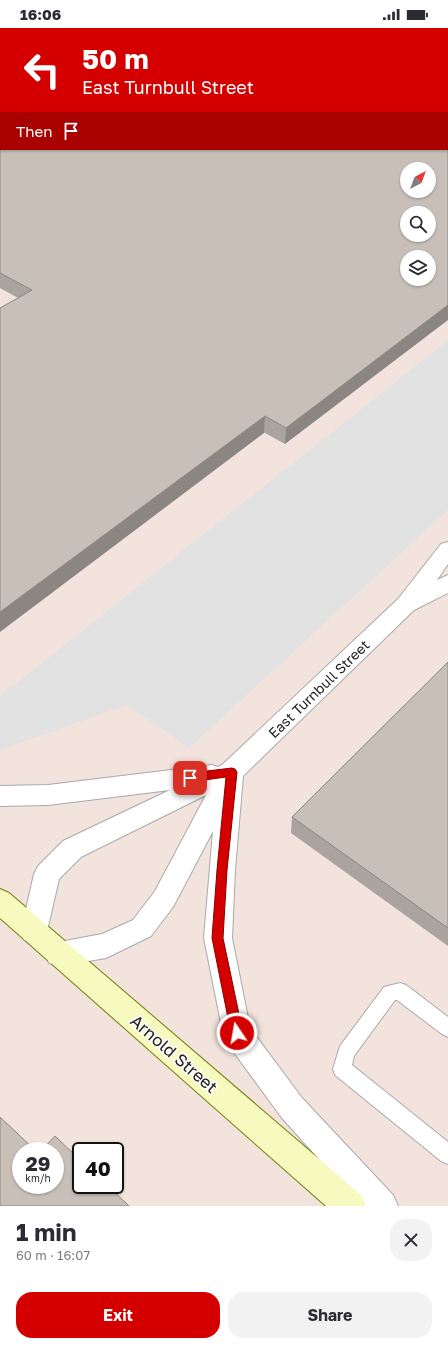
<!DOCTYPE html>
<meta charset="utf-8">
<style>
:root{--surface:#fff;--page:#f2f2f3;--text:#2b2b33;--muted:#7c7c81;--accent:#d40000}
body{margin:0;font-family:"Golos Text",sans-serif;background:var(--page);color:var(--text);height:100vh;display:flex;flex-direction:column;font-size:15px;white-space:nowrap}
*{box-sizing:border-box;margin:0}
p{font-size:13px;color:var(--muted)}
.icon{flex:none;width:22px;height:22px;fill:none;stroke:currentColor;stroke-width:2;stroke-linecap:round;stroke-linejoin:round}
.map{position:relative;height:1178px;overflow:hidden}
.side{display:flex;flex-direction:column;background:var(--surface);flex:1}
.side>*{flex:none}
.guide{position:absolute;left:0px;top:0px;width:448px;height:122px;box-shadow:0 1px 3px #0004;background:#d40000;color:#fff;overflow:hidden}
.needle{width:26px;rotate:41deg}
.fabs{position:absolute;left:400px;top:134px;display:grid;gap:8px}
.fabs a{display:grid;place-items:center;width:36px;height:36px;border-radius:50%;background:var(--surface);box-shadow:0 1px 3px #0004;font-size:20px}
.speed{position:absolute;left:12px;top:1114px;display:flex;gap:8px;font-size:20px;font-weight:700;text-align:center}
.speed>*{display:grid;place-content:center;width:52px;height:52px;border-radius:50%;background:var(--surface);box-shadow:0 1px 3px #0004;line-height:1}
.speed small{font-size:10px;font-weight:400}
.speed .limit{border:2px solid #111;border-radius:6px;background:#fff;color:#111}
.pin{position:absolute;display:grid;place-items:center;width:34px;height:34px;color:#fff;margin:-17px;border-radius:8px;box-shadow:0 2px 6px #0006}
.me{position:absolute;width:44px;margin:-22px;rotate:348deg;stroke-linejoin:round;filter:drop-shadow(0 0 3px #0008)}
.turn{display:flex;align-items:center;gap:14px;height:84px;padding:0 16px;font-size:18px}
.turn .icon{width:52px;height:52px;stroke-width:2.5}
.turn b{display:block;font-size:28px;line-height:34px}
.then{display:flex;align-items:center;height:38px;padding:0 16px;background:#0003;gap:8px;font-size:15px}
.round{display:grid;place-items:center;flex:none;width:42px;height:42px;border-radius:16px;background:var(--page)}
.summary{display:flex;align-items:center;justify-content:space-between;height:68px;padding:0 16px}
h1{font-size:24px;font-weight:700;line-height:30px}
.primary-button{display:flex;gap:8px;margin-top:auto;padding:8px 16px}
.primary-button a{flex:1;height:46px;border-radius:16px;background:var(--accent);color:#fff;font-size:16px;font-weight:700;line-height:46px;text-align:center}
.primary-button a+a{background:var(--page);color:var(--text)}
.status{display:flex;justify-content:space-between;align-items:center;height:28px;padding:0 20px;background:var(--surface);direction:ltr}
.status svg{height:11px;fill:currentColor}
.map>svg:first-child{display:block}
</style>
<div class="status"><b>16:06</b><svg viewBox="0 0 49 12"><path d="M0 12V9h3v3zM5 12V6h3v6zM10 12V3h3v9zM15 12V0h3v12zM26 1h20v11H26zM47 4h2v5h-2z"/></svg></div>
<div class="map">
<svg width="448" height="1178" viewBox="0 0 448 1178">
<rect width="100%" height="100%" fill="#f2efe9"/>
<path fill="#f3e3dd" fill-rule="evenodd" d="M0,0H448V1178H0ZM1,1H447V121H1ZM407,141H429V163H407ZM407,185H429V207H407ZM407,229H429V251H407ZM21,1123H55V1157H21ZM81,1123H115V1157H81Z"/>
<path fill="#e2e2e2" d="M448,312V482L189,720L127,677L0,722V668Z"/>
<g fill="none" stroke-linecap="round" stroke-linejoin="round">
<defs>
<path id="service" d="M148,0H158L159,1H149Z
M360,0H370L371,1H361Z
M448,42V48L447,49V43Z
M0,78H1V84H0Z
M400,955L406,957L448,989V1009L442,1006L397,972H395L354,1028L352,1037L448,1114V1136L441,1133L335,1047L333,1041L340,1018L384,959Z"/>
<path id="minor" d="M263,0H277V1H263Z
M0,32H1V40H0Z
M447,61H448V69H447Z"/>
<path id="tertiary" d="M448,514V536L437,552L448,547V565L414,582L243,748L235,842L232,910L250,1000L302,1070L393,1167L398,1178H361L282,1090L227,1015L223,1005L204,910L213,803L173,879L151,908L106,930L59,938L49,935L45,926L49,917L59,914L102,906L133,892L155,863L206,767L81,829L59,851L47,903L44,912L34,915L24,912L21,903L34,846L38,838L63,813L170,762L48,777L0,778V758L48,757L212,737L218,739L222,737L398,571L441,516Z"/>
<path id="secondary" d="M0,861L9,865L361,1167L366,1178H326L0,890Z"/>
</defs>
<use href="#service" stroke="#a9a9a9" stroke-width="2"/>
<use href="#minor" stroke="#a9a9a9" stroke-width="2"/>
<use href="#tertiary" stroke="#a9a9a9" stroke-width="2"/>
<use href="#secondary" stroke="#707d05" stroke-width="2"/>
<use href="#service" fill="#fff" fill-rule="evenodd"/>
<use href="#minor" fill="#fff" fill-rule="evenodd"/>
<use href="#tertiary" fill="#fff" fill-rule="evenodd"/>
<use href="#secondary" fill="#f7fabf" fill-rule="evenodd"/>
</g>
<path fill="#aba49e" d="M0,114L447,121L285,416L0,260Z
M448,634V918L291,805L292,789Z"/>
<path fill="#8b8681" d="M0,0H9L7,1H1V4H0Z
M448,277V292L285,416L286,400Z
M265,388L264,405L0,604V584Z"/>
<path fill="#c7bfb8" stroke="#8b8681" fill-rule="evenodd" d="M232,0H237L240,1H230Z
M447,77L448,78V277L286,400L265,388L0,584V280L32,262L0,245V114H1V121H447ZM407,141H429V163H407ZM407,185H429V207H407ZM407,229H429V251H407Z
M448,634V900L292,789Z
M0,1089L36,1123H21V1157H55V1123H41L55,1108L81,1133V1157H107L129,1178H0Z"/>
<path fill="#d40000" stroke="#8a0000" d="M232,740L235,741L237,744L227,842L223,910L243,1005L241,1009L237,1011L233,1009L231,1005L212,910L217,842L226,749L190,754L186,752L185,750L186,747L190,745Z"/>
<g text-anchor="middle" stroke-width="3" stroke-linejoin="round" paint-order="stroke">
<g font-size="14" fill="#222" stroke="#fff">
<text transform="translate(319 661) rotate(-44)" y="5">East Turnbull Street</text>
</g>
<g font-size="17" fill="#222" stroke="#fff">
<text transform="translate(174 1026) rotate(41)" y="6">Arnold Street</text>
</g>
</g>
</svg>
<div class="fabs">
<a><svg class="needle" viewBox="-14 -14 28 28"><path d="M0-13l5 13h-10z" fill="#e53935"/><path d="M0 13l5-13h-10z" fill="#7c7c81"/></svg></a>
<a><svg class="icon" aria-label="search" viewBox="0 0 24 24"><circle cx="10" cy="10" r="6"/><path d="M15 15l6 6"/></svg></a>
<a><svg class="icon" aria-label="layers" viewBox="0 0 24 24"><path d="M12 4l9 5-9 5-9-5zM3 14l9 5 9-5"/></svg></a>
</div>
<div class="speed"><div>29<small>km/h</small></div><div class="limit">40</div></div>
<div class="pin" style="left:190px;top:750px;background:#d93025"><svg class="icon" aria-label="arrive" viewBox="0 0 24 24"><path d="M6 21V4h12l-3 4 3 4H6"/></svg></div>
<svg class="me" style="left:237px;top:1005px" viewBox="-20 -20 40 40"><circle r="17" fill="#d40000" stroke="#fff" stroke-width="3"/><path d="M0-11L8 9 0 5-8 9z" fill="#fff"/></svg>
<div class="guide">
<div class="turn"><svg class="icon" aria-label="left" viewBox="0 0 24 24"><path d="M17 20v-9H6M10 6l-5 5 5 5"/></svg><div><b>50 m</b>East Turnbull Street</div></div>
<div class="then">Then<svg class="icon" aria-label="arrive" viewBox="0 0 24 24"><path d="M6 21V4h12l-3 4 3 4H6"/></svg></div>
</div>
</div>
<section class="side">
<div class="summary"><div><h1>1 min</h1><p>60 m · 16:07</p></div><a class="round"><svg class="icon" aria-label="close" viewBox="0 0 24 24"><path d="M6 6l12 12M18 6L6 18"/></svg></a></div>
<div class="primary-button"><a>Exit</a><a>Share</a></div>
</section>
